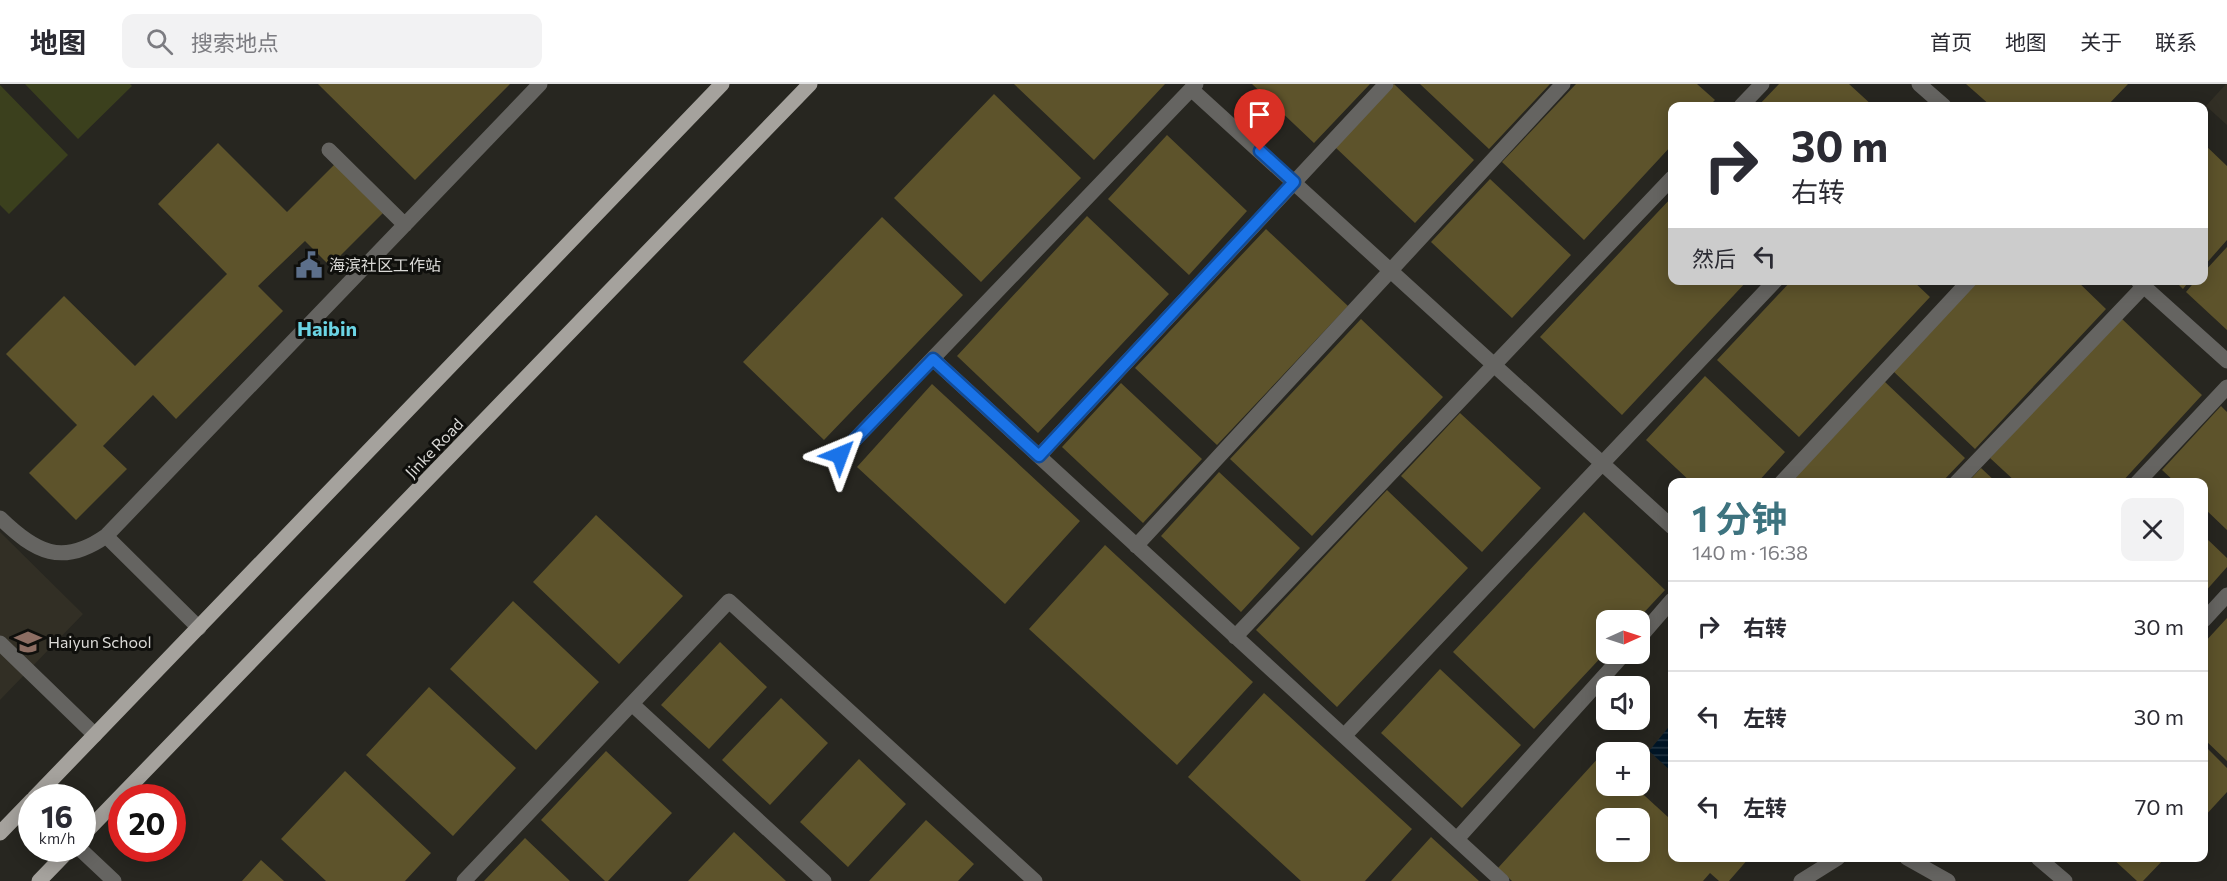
<!DOCTYPE html>
<html lang="zh">
<meta charset="utf-8">
<style>
:root{--surface:#fff;--page:#f2f2f3;--text:#2b2b33;--muted:#7c7c81;--line:#e1e1e2;--accent:#3d737f}
body{margin:0;font-family:Commissioner,"Noto Sans SC",sans-serif;background:var(--page);color:var(--text);height:100vh;display:flex;flex-direction:column;font-size:22px;white-space:nowrap}
*{box-sizing:border-box;margin:0}
p{font-size:20px;color:var(--muted)}
.icon{flex:none;width:33px;height:33px;fill:none;stroke:currentColor;stroke-width:2;stroke-linecap:round;stroke-linejoin:round}
.map{position:relative;flex:1;overflow:hidden}
.drawer{position:absolute;left:1668px;top:394px;width:540px;height:384px;display:flex;flex-direction:column;background:var(--surface);border-radius:12px;box-shadow:0 3px 15px #0003}
.drawer>*{flex:none}
.top-card{position:absolute;left:1668px;top:18px;width:540px;height:183px;border-radius:12px;box-shadow:0 3px 15px #0003;background:#fff;color:var(--text);overflow:hidden}
.needle{width:39px;rotate:87deg}
.tools{position:absolute;left:1596px;top:526px;display:grid;gap:12px}
.tools a{display:grid;place-items:center;width:54px;height:54px;border-radius:12px;background:var(--surface);box-shadow:0 3px 15px #0003;font-size:30px}
.speed{position:absolute;left:18px;top:700px;display:flex;gap:12px;font-size:30px;font-weight:700;text-align:center}
.speed>*{display:grid;place-content:center;width:78px;height:78px;border-radius:50%;background:var(--surface);box-shadow:0 3px 15px #0003;line-height:1}
.speed small{font-size:15px;font-weight:400}
.speed .limit{border:9px solid #d22;background:#fff;color:#111}
.pin{position:absolute;display:grid;place-items:center;width:51px;height:51px;color:#fff;margin:-62px -26px;border-radius:50% 50% 50% 0;rotate:-45deg;box-shadow:0 0 6px #0007}
.pin .icon{rotate:45deg}
.me{position:absolute;width:66px;margin:-33px;rotate:44deg;stroke-linejoin:round;filter:drop-shadow(0 0 4px #0008)}
.turn{display:flex;align-items:center;gap:21px;height:126px;padding:0 24px;font-size:27px}
.turn .icon{width:78px;height:78px;stroke-width:2.5}
.turn b{display:block;font-size:42px;line-height:51px}
.then{display:flex;align-items:center;height:57px;padding:0 24px;background:#0003;gap:12px;font-size:22px}
.round{display:grid;place-items:center;flex:none;width:63px;height:63px;border-radius:12px;background:var(--page)}
.headline{display:flex;align-items:center;justify-content:space-between;height:102px;padding:0 24px}
h1{font-size:36px;font-weight:700;line-height:45px;color:var(--accent)}
ul{padding:0;list-style:none}
li{display:flex;align-items:center;gap:18px;height:90px;padding:0 24px;border-top:2px solid var(--line)}
li div{flex:1}
li b{display:block;font-size:22px}
li em{font-style:normal}
header{display:flex;align-items:center;gap:36px;box-sizing:border-box;height:84px;padding:0 30px;background:var(--surface);border-bottom:2px solid var(--line)}
header strong{font-size:28px}
nav{display:flex;gap:33px;margin-inline-start:auto;font-size:21px}
.search{width:420px;height:54px;background:var(--page);display:flex;align-items:center;gap:15px;box-sizing:border-box;padding:0 21px;border-radius:12px;color:var(--muted);font-size:22px}
.map>svg:first-child{display:block}
</style>
<header>
<strong>地图</strong>
<div class="search"><svg class="icon" aria-label="search" viewBox="0 0 24 24"><circle cx="10" cy="10" r="6"/><path d="M15 15l6 6"/></svg>搜索地点</div>
<nav><a>首页</a><a>地图</a><a>关于</a><a>联系</a></nav>
</header>
<div class="map">
<svg width="2227" height="797" viewBox="0 0 2227 797">
<defs>
<pattern id="water-rules" width="6" height="5" patternUnits="userSpaceOnUse" patternTransform="scale(1.5)"><rect width="6" height="5" fill="#001627"/><path d="M0 2.5h6" fill="none" stroke="#253746"/></pattern>
</defs>
<rect width="100%" height="100%" fill="#272620"/>
<path fill="#322f25" d="M2226,0H2227V41L2206,22Z
M0,448L83,530L0,616Z"/>
<path fill="#3b401d" d="M25,0H130L132,2L78,55Z
M0,1L68,71L9,130L0,121Z"/>
<path fill="url(#water-rules)" d="M1672,639V688L1649,667Z"/>
<path fill="#5d532b" fill-rule="evenodd" d="M318,0H510L415,96Z
M1014,0H1165L1094,76Z
M1252,0H1370L1314,59Z
M1394,0L1474,76L1415,139L1335,63Z
M1420,0H1550L1489,65Z
M1576,0H1697L1715,16L1709,22H1672V61L1584,156L1502,78Z
M1779,0H1849L1873,22H1758Z
M1966,0H2128L2107,22H1991Z
M994,10L1081,94L981,198L894,114Z
M1167,51L1247,127L1189,191L1108,115Z
M218,59L287,128L336,79L384,128L330,182L305,157L258,202L283,227L176,335L153,311L103,362L127,385L76,436L29,389L77,341L6,270L64,212L135,282L227,190L158,120Z
M2204,60L2227,82V156L2204,182Z
M1490,95L1571,171L1512,234L1431,158Z
M1672,113V196H1748L1622,331L1540,253Z
M1087,132L1169,210L1038,349L957,272Z
M882,133L963,211L824,356L743,278Z
M1266,145L1348,222L1217,361L1135,284Z
M2227,163V246L2186,208L2196,196H2204V188Z
M1792,196H1912L1930,213L1799,353L1717,276Z
M1978,196H2076L2106,225L1975,365L1893,287Z
M2174,196H2190L2183,205Z
M2121,234L2202,311L2121,399H2017L1990,374Z
M1361,235L1443,313L1312,452L1230,375Z
M1705,292L1785,368L1757,399H1692L1646,356Z
M1884,297L1965,374L1941,399H1788Z
M1121,299L1202,375L1143,439L1062,363Z
M932,300L1080,437L1005,520L857,383Z
M2221,322L2227,328V446L2204,424V399H2176L2162,386Z
M1460,329L1541,404L1482,468L1401,392Z
M1981,384L1997,399H1967Z
M1219,388L1300,464L1241,528L1161,452Z
M1387,406L1468,484L1337,623L1256,546Z
M1584,428L1665,506L1636,537H1606V568L1534,645L1453,568Z
M596,431L683,512L619,580L533,498Z
M2204,452L2227,474V483L2204,509Z
M1105,461L1253,598L1177,681L1029,545Z
M513,517L599,598L536,666L450,585Z
M2227,534V677L2204,655V559Z
M720,558L767,603L709,665L661,621Z
M1440,585L1521,661L1462,724L1381,649Z
M429,603L516,684L453,752L366,671Z
M1264,609L1412,745L1365,797H1301L1188,693Z
M781,614L828,659L770,721L722,676Z
M2204,661L2227,684V708L2204,733Z
M606,667L672,729L608,797H605L541,736Z
M1601,671L1606,677V702H1634L1668,733L1672,727V774H1749L1729,797H1719L1710,789L1703,797H1512L1498,784ZM1606,735H1640V768H1606Z
M859,675L906,720L848,783L800,738Z
M345,687L431,769L405,797H326L281,755Z
M926,736L974,780L958,797H869Z
M734,748L786,797H688Z
M1431,753L1479,797H1391Z
M525,754L570,797H484Z
M2112,774H2165L2143,797H2137Z
M261,776L284,797H242Z"/>
<g fill="none" stroke-linecap="round" stroke-linejoin="round">
<path stroke="#656461" stroke-width="15" d="M1919,0L1944,22
M1191,5L1672,443
M1741,22L1762,0
M329,66L405,141
M2138,197L2227,277
M933,275L1502,797
M840,371L1196,0
M1039,372L1386,0
M1781,399L1970,196
M1956,399L2144,202
M2137,399L2227,303
M0,434C35,468 62,483 106,452L540,0
M106,452L199,544
M1136,462L1563,0
M2204,536L2227,511
M1235,553L1672,94
M1640,553L1672,516
M0,559L95,651
M632,620L824,797
M1344,652L1776,196
M1457,755L1624,570
M80,765L114,797
M1907,774L1948,797
M2038,774L2065,797
M464,797L729,517L1035,797
M1801,797L1838,774"/>
<path stroke="#a5a29d" stroke-width="15" d="M34,714L722,0
M0,749L32,716
M82,752L810,0
M39,797L70,765"/>
</g>
<g fill="none" stroke-linecap="round" stroke-linejoin="round">
<defs>
<path id="route" d="M840,371L933,275L1039,372L1294,98L1260,67"/>
</defs>
<use href="#route" stroke="#114b97" stroke-width="15"/>
<use href="#route" stroke="#1a73e8" stroke-width="10"/>
</g>
<defs>
<symbol id="civic-bare" viewBox="-9 -9 18 18"><path d="M-.6-6.5H3V-4.5H.6V-3L4-1V1h2V6H-6V1h2V-1L-.6-3ZM-1.2 2.5V6h2.4V2.5Z" fill="#5c6f8a" stroke="#0f0f0c" stroke-width="2.5" paint-order="stroke"/></symbol>
<symbol id="school-bare" viewBox="-9 -9 18 18"><path d="M0-5L7-2L0 1L-7-2ZM-4 1L0 2.5L4 1V4Q0 6-4 4Z" fill="#8d6e63" stroke="#0f0f0c" stroke-width="2.5" paint-order="stroke"/></symbol>
</defs>
<g fill-rule="evenodd">
<use href="#civic-bare" x="290" y="162" width="38" height="38"/>
<use href="#school-bare" x="9" y="539" width="38" height="38"/>
</g>
<g text-anchor="middle" stroke-width="6" stroke-linejoin="round" paint-order="stroke">
<g font-size="16" fill="#dbdad7" stroke="#0f0f0c" text-anchor="start">
<text x="329" y="187">海滨社区工作站</text>
<text x="48" y="564">Haiyun School</text>
</g>
<g font-size="16" fill="#dbdad7" stroke="#0f0f0c">
<text transform="translate(434 364) rotate(-46)" y="6">Jinke Road</text>
</g>
<g font-size="20" font-weight="bold" fill="#6bd4e4" stroke="#0f0f0c">
<text x="327" y="252">Haibin</text>
</g>
</g>
</svg>
<div class="tools">
<a><svg class="needle" viewBox="-14 -14 28 28"><path d="M0-13l5 13h-10z" fill="#e53935"/><path d="M0 13l5-13h-10z" fill="#7c7c81"/></svg></a>
<a><svg class="icon" aria-label="sound" viewBox="0 0 24 24"><path d="M4 9h4l5-4v14l-5-4H4zM17 9q2 3 0 6"/></svg></a>
<a>+</a>
<a>−</a>
</div>
<div class="speed"><div>16<small>km/h</small></div><div class="limit">20</div></div>
<div class="pin" style="left:1260px;top:67px;background:#d93025"><svg class="icon" aria-label="arrive" viewBox="0 0 24 24"><path d="M6 21V4h12l-3 4 3 4H6"/></svg></div>
<svg class="me" style="left:840px;top:371px" viewBox="-20 -20 40 40"><path d="M0-17L14 15 0 8-14 15z" fill="#1a73e8" stroke="#fff" stroke-width="4"/></svg>
<div class="top-card">
<div class="turn"><svg class="icon" aria-label="right" viewBox="0 0 24 24"><path d="M7 20v-9h11M14 6l5 5-5 5"/></svg><div><b>30 m</b>右转</div></div>
<div class="then">然后<svg class="icon" aria-label="left" viewBox="0 0 24 24"><path d="M17 20v-9H6M10 6l-5 5 5 5"/></svg></div>
</div>
<section class="drawer">
<div class="headline"><div><h1>1 分钟</h1><p>140 m · 16:38</p></div><a class="round"><svg class="icon" aria-label="close" viewBox="0 0 24 24"><path d="M6 6l12 12M18 6L6 18"/></svg></a></div>
<ul>
<li><svg class="icon" aria-label="right" viewBox="0 0 24 24"><path d="M7 20v-9h11M14 6l5 5-5 5"/></svg><div><b>右转</b></div><em>30 m</em></li>
<li><svg class="icon" aria-label="left" viewBox="0 0 24 24"><path d="M17 20v-9H6M10 6l-5 5 5 5"/></svg><div><b>左转</b></div><em>30 m</em></li>
<li><svg class="icon" aria-label="left" viewBox="0 0 24 24"><path d="M17 20v-9H6M10 6l-5 5 5 5"/></svg><div><b>左转</b></div><em>70 m</em></li>
</ul>
</section>
</div>
